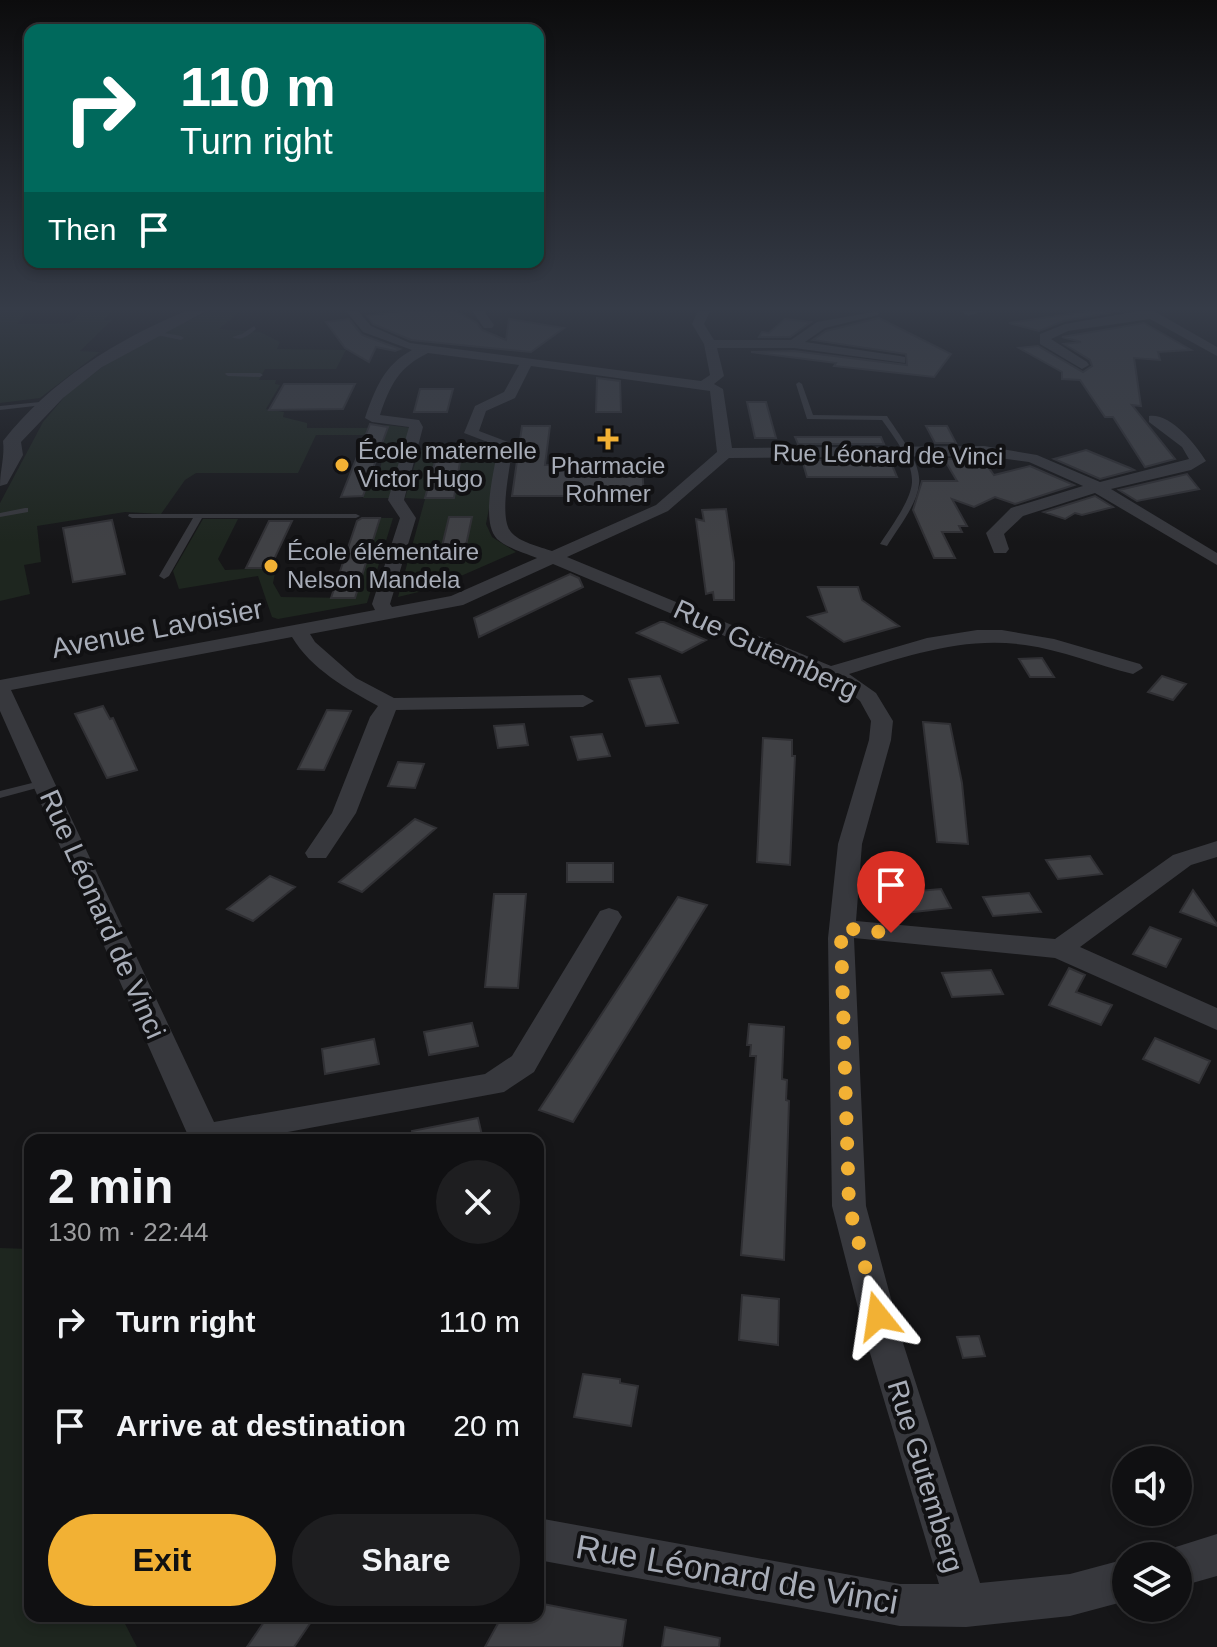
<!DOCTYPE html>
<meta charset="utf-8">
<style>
:root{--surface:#101012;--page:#1e1e20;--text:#f1f3f6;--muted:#9c9d9f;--line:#303032;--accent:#f2b134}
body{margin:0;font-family:Arial,sans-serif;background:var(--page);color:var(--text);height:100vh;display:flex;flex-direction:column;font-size:30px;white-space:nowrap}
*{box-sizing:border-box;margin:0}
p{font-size:26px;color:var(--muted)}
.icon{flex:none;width:44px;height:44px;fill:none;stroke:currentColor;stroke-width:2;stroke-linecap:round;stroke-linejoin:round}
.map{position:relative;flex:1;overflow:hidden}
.drawer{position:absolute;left:24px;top:1134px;width:520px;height:488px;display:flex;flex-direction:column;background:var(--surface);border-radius:16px;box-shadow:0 4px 12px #0003,0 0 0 2px var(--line)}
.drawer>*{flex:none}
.top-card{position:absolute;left:24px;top:24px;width:520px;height:244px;border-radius:16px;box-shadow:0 4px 12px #0003,0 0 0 2px var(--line);background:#00695c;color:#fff;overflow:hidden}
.fabs{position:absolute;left:1112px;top:1446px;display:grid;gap:16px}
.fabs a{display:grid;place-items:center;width:80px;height:80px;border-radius:50%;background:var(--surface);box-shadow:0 4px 12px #0003,0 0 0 2px var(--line);font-size:40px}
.pin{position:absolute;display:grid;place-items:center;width:68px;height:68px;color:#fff;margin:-82px -34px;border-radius:50% 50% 50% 0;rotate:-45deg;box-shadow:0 0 8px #0007}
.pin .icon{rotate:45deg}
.me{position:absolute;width:88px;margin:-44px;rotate:345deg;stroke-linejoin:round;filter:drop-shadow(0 0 6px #0008)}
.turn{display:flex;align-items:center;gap:28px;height:168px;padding:0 24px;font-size:36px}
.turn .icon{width:104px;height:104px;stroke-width:2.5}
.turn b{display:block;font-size:56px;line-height:68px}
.then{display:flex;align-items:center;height:76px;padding:0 24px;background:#0003;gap:16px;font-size:30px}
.round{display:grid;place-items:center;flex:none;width:84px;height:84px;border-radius:42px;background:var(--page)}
.headline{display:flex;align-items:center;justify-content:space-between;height:136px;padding:0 24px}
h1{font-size:48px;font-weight:700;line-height:60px}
.primary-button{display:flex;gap:16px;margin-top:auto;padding:16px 24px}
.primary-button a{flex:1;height:92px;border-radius:48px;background:var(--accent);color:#111;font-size:32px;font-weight:700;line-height:92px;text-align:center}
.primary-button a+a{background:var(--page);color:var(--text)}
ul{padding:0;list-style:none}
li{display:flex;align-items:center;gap:24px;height:104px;padding:0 24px}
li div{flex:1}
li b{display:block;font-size:30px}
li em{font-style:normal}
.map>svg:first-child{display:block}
</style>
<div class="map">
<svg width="1217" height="1647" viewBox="0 0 1217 1647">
<rect width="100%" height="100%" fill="#161618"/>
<path fill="#1e261f" d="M0,311H28L18,324L71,323L82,311H112L103,320H112L80,351L100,352L40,398L0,403Z
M210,311H240L219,329L260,332L280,342L277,349L346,350L336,369H265L259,380H276L275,384L280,385L266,409L284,412L283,417L307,423V428H378L387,425L411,428L389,498H363L374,469H380L382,461H376L386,435H316L298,473H196L185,480L161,514L125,512L37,526L41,562L24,565L30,594L0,601V503L43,422L67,394L126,349Z
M476,444L501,447L486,524L492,537L516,552L431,589L398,597L425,499L405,498L419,450L467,449Z
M380,518H393L367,603L278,619L272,617L258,576L179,589L173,571L203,519H238L218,559L225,570L276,568L273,583L281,597L355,598L367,561H374L377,551H370Z
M0,1248L30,1249V1616H121L137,1647H0Z"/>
<path fill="#404145" stroke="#303034" stroke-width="2" d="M401,311H456L477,323L482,330L506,340L509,319L564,328L531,352L411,340L373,324L367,316Z
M1089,311H1120L1064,321L1039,331L1009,323Z
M879,318L951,354L934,377L834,366L836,363L751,352L794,351L907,365L906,354L813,340L826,331Z
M349,319L362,335L400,349L395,351L376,347L369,362L345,348L326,322Z
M785,319L811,322L790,337H759L762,332L769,333Z
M1144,323L1191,350L1158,352L1160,360L1134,358L1141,406L1132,405L1175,459L1145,467L1113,417H1105L1080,380L1062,379V372L1019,348L1038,346L1083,372L1092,366L1090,360L1064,344L1081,342L1062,337Z
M597,378L620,381L621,412H596Z
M284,384H355L343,409L269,410Z
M420,389H453L447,412H414Z
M747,402H766L776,438H755Z
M370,424L388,427L363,496L341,497Z
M522,426H550L545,465L642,466L644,496H512Z
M926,426H947L956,443H935Z
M795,437H881L884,444H798Z
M1086,450L1130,468L1134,470L1100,479L1054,459Z
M944,459H982L994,475L1030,466L1074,485L1015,504L995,497L974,507L952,499L967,526H959L962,532H942L955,558H934L913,510L922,481H957Z
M802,460H890L897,477H807Z
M435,462H460L454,498H425Z
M1187,474L1199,489L1137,501L1119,490Z
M1095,496L1113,507L1082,515L1075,513L1065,519L1044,512Z
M726,509L734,562V600H714L713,592L706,594L696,519L704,521L702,510Z
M449,517H472L464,555H440Z
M362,518H380L355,598H331L357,521Z
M112,520L125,574L73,582L63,528Z
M269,521H292L270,568H246Z
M570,574L579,578L583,587L479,637L474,618Z
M818,587H858L862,600L899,626L844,642L808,617L827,612Z
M660,622H664L706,640L682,653L637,633Z
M1042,658L1054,677H1030L1019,659Z
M660,676L678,723L646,726L629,679Z
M1162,676L1186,684L1173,700L1148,692Z
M103,706L110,719L113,718L137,770L107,778L75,714Z
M327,710L351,711L324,770L298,769Z
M923,722L950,724L962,783L968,844L937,842Z
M524,724L528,745L498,748L494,726Z
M602,734L610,756L578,760L571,737Z
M763,738L792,740V756H795L790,865L757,862Z
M398,762L424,764L415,788L388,786Z
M415,819L436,828L362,892L339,882Z
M1090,856L1102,874L1058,879L1046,860Z
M567,863H613V882H567Z
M270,876L295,887L253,921L227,909Z
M941,889L951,908L905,913L894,893Z
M1193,890L1217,924V926L1180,912Z
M1029,893L1041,912L993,916L983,897Z
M494,894H526L518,988L485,987Z
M678,897L707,905L573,1122L539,1110Z
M1150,927L1181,939L1166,967L1133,954Z
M1069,968L1085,975L1076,992L1112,1005L1101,1025L1049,1005Z
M991,970L1003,994L952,997L942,973Z
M472,1023L478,1046L429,1055L424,1032Z
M749,1024L784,1027L782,1079L787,1080L786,1100L789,1101L784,1260L741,1255L756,1056H750L751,1045H747Z
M1155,1038L1210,1061L1199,1083L1143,1059Z
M374,1039L379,1064L325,1074L322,1049Z
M478,1118L483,1140H413L412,1131Z
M742,1295L779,1299L778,1345L739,1340Z
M979,1336L985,1356L963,1358L957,1337Z
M583,1374L620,1379V1383L638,1386L631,1426L574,1417Z
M538,1603L626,1620L622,1647H485L502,1616H538Z
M268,1616H315L294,1647H247Z
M665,1627L720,1638L719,1647H662Z"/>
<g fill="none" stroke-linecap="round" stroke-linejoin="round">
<path fill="#37383d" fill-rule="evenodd" d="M254,326L256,329C249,335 241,342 232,337L242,334Z
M149,330L181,336L184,338L181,340L147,333Z
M226,373H260L263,375L260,377L228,376L225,374Z
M799,382L802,384L813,415L887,416C898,433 922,463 919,484C917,505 898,528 887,546L880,544C890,528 911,501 912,482C913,461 894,437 882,420L807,419L796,384Z
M50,401L53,403L52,404L0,410V406Z
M25,508H28V512L0,517V513Z
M129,514H356L360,516L356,518H202L169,576L164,579L159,576L193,518H132L128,516Z
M44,780L50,783L48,785L0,798V791Z"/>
<path fill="#37383d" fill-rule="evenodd" d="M346,311H358L371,326L410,343L701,381L710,375L704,344L692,324L698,311H710L704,324L714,340H791L817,322L879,311L878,315L825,328L805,342L900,356L905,357V363L794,348H717L724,376L714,384L723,389L732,448L984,446L1037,455L1100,482L1189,459L1182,447L1149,422V416C1171,413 1195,444 1206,461L1191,470L1111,489L1217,553V565L1095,493L1023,516L1004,534L1009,549L1006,553H994L986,533L1011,508L1083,486L1029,462L984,456L729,458L668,511L567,557L831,666L927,638L977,630H1002L1054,639L1140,664L1143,668L1133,674C1097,665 1062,650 1025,645C964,636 907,656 849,674L876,693L893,721L891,740L862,844L856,921L1055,939L1173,855L1217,841V857L1191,865L1080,947L1217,1008V1030L1055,958L854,938L866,1206L903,1343L980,1583L1070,1574L1126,1559V1601L1070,1616L966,1627L900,1626L538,1560V1518L900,1584H939L867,1343L832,1206L828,938L838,844L869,740L871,721L860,701L839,684L553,564L463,605L310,634L315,642L356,678L394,698L583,695L594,701L583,707L396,710L356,813L326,858H308L305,853L332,813L370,717L378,706C347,689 311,669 292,637L11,690L214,1122L485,1074L512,1056L600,911L609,908L618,911L622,917L534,1072L504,1092L244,1140H190L0,711V680L375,610L372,604L400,518L388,500L409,427L372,422L365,418C375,389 384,365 412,350L363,332ZM428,353L519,365L504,392L475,406L464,433L498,446C495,469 480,521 497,539C507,548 525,553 537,558L451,596L392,607L390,604L416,518L404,500L423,427L419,420L380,415C390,385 399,367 428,353ZM531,366L710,391L717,452L656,505L552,551C540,547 519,542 511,532C498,517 511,464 513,444L479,431L486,411L515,398Z
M472,311H484L494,325L492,328H484Z
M984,311L968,316L962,312L963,311Z
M1139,311H1154L1217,347V356L1150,319L1068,331L1051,339L1087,362L1089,365L1082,369L1040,344V334L1065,324Z
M1217,1534V1576L1178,1587V1556H1161L1163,1551Z"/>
<path fill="#37383d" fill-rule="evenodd" d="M186,311H206L102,367L63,398L21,442L23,455L7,484L0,486C0,470 5,456 3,441C50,381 116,340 186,311Z"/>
</g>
<linearGradient id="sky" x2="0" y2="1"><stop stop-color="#0c0c0d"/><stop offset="0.57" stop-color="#363c48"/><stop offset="1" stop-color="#363c48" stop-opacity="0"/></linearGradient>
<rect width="1217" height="542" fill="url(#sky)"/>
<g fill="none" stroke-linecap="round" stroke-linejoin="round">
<path stroke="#f2b134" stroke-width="14" stroke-dasharray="0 25.2" d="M878,1316L849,1206L841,938L842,928L891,933"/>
</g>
<g fill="#f2b134" stroke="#111113" stroke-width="3">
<path d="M604 427h8v8h8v8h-8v8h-8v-8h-8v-8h8z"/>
<circle cx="342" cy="465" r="8"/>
<circle cx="271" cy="566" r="8"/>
</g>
<g text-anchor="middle" stroke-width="8" stroke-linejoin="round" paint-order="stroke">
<g font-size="24" fill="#a8adb8" stroke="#111113" text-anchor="start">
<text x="358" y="459">École maternelle<tspan x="358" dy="28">Victor Hugo</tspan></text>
<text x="608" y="474" text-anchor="middle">Pharmacie<tspan x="608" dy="28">Rohmer</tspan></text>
<text x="287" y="560">École élémentaire<tspan x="287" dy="28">Nelson Mandela</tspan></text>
</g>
<g font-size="24" fill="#a8adb8" stroke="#111113">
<text transform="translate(888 455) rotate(1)" y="8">Rue Léonard de Vinci</text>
</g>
<g font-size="28" fill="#a8adb8" stroke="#111113">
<text transform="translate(157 628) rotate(-11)" y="10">Avenue Lavoisier</text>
<text transform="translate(766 649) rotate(25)" y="10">Rue Gutemberg</text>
<text transform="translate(103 914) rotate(66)" y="10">Rue Léonard de Vinci</text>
<text transform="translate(926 1476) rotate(73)" y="10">Rue Gutemberg</text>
</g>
<g font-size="34" fill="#a8adb8" stroke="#111113">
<text transform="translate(737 1574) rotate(10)" y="12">Rue Léonard de Vinci</text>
</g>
</g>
</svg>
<div class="fabs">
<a><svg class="icon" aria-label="sound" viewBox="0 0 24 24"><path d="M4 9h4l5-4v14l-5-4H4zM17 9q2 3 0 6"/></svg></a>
<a><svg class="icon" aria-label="layers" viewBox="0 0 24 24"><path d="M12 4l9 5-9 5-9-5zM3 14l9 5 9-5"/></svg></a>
</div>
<div class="pin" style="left:891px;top:933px;background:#d93025"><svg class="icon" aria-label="arrive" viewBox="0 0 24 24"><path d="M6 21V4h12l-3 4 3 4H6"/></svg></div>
<svg class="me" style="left:878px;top:1316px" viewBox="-20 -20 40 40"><path d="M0-17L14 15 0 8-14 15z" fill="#f2b134" stroke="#fff" stroke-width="4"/></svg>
<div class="top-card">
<div class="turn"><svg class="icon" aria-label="right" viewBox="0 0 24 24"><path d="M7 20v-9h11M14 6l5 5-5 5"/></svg><div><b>110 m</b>Turn right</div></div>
<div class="then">Then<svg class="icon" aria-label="arrive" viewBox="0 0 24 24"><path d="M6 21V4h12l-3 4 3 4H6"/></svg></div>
</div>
<section class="drawer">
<div class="headline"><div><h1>2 min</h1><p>130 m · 22:44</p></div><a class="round"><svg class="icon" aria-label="close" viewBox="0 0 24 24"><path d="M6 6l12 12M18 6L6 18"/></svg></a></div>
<ul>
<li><svg class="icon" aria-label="right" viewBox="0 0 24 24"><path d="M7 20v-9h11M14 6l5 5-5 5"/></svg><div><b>Turn right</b></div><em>110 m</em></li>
<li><svg class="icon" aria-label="arrive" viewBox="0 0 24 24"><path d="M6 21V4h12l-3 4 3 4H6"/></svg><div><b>Arrive at destination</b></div><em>20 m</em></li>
</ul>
<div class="primary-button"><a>Exit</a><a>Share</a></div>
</section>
</div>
